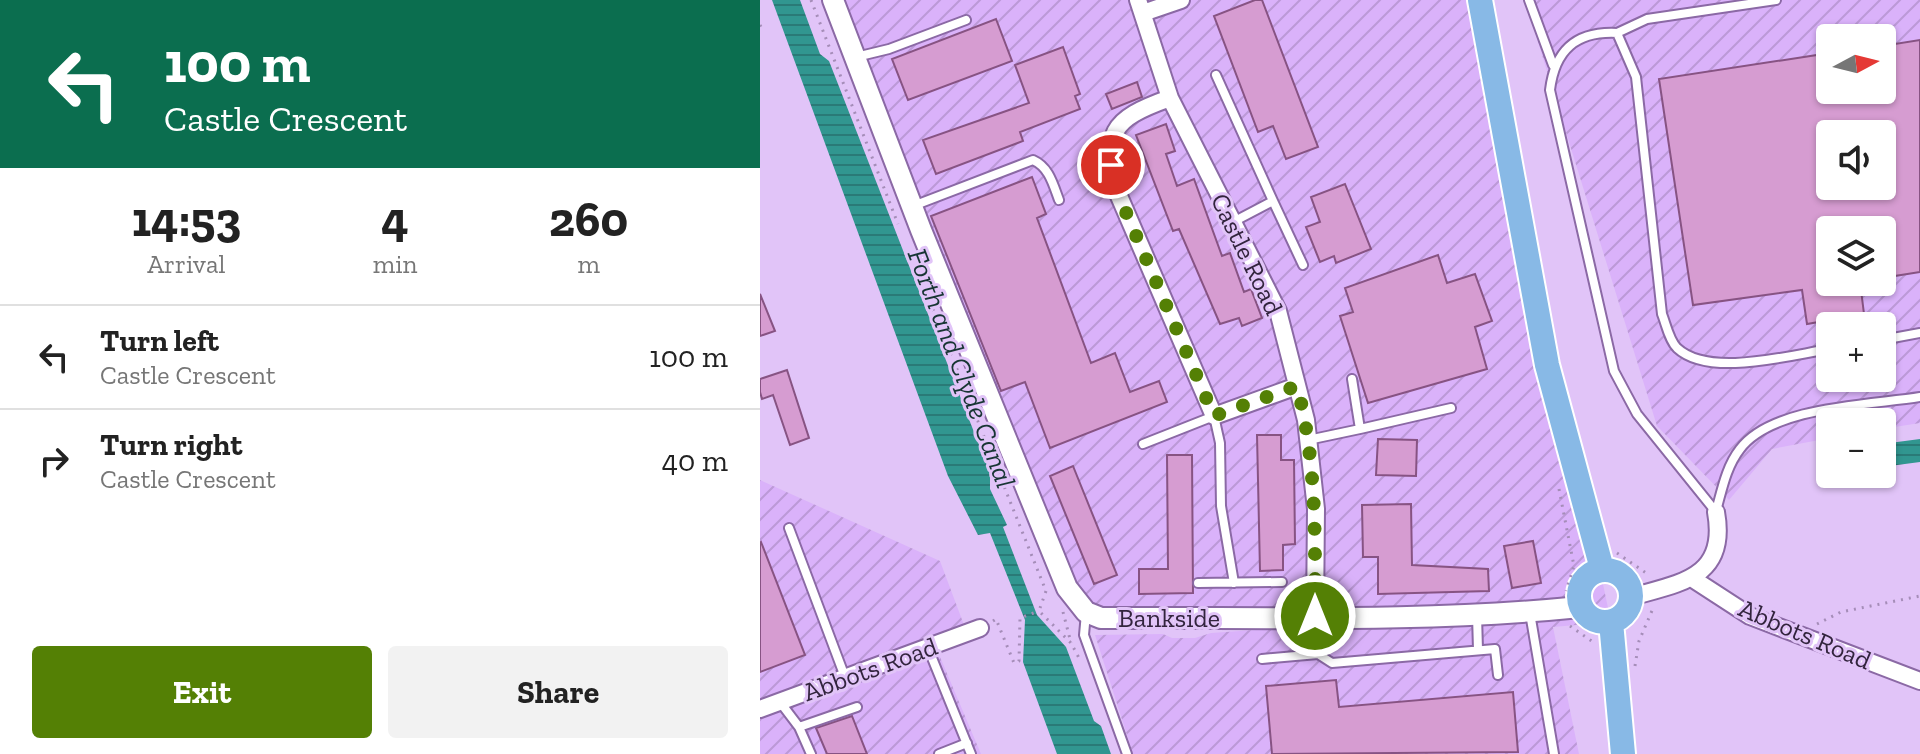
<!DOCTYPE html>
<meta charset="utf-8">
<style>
:root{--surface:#fff;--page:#f2f2f2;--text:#222;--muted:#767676;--line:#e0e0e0;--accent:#548005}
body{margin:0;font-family:"Zilla Slab",serif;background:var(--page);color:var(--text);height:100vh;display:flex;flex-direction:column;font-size:30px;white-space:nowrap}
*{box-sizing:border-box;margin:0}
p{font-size:26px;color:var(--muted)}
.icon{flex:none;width:44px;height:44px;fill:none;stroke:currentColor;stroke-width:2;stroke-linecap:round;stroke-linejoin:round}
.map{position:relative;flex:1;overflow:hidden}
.drawer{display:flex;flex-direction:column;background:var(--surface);width:760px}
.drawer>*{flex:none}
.hud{background:#0b6e4f;color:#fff;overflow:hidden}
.needle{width:52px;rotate:83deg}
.buttons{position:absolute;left:1056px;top:24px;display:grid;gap:16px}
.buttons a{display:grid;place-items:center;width:80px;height:80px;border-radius:8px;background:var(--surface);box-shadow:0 2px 6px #0004;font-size:40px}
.pin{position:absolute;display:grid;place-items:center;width:68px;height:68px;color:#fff;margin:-34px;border:4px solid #fff;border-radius:50%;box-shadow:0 2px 8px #0007}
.me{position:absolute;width:88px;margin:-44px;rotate:0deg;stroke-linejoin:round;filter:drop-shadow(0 0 6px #0008)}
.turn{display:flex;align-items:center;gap:28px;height:168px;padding:0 32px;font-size:36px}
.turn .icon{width:104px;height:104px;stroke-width:2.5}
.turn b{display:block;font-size:56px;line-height:68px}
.eta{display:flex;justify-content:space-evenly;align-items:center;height:136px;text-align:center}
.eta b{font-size:48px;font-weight:800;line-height:56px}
.primary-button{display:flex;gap:16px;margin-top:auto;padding:16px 32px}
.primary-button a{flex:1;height:92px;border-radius:8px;background:var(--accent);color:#fff;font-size:32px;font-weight:800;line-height:92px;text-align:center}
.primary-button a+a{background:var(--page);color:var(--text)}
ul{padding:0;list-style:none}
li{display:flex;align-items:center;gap:24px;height:104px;padding:0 32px;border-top:2px solid var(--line)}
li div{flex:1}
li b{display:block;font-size:30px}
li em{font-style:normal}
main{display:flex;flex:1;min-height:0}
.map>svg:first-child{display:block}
</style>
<main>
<section class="drawer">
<div class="hud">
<div class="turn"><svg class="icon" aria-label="left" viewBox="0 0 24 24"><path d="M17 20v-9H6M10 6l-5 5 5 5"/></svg><div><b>100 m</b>Castle Crescent</div></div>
</div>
<div class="eta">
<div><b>14:53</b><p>Arrival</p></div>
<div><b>4</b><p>min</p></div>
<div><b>260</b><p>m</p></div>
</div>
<ul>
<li><svg class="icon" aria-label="left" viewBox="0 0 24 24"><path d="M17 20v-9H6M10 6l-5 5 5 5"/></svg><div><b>Turn left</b><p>Castle Crescent</p></div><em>100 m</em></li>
<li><svg class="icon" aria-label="right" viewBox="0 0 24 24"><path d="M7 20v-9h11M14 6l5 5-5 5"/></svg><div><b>Turn right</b><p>Castle Crescent</p></div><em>40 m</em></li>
</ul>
<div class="primary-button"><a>Exit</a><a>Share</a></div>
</section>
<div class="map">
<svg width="1160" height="754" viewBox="0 0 1160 754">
<defs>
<pattern id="industrial-furrows" width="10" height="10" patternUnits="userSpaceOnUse" patternTransform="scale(2)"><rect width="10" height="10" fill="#dab2fa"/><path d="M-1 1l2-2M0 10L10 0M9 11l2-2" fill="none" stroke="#bc99d7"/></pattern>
<pattern id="water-rules" width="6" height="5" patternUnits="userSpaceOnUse" patternTransform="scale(2)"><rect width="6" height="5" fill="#319690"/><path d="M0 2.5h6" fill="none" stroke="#2a7a77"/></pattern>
</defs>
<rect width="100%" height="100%" fill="#e1c4f8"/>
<path fill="url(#industrial-furrows)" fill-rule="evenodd" d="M73,0H720L851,622L793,627L819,754H373L335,635L403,634L412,638H435L451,633L494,630L493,617L326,612Z
M765,0H1160V423L1122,429V422H1070V438L1012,449L969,500L897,426ZM1070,38H1122V90H1070ZM1070,134H1122V186H1070ZM1070,230H1122V282H1070ZM1070,326H1122V378H1070Z
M0,480L180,561L207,633L175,645L221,754H0Z"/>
<path fill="url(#water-rules)" d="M12,0H40L60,54L69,61L230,473V489L247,525L243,527L277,615L306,647L334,721L341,726L351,754H297L263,662L265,620L230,533L218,535L188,476Z
M1160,439V462L1122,467V444Z"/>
<path fill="#d69cd1" stroke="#875383" stroke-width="2" fill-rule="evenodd" d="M495,0H502L558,147L526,159L513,126L498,132L454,16Z
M236,19L252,61L148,100L132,59Z
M1160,40V272L1122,278V230H1070V282H1100L1104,314L1047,324L1042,290L933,305L899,79L1070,53V90H1122V46ZM1070,134H1122V186H1070Z
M303,47L320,94L315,96L320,109L260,132L263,141L176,174L163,140L269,103L255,65Z
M377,82L382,97L352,109L346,94Z
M406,124L415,151L406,154L417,186L434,179L462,256L470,253L484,292L491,289L502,318L482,326L479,318L460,324L419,229L413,231L376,135Z
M272,177L286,214L277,218L331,363L355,353L370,392L399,381L407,402L290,448L265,382L241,391L171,216Z
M585,184L611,249L576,263L574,256L560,262L546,227L560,222L551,197Z
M678,255L687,283L715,274L732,321L715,327L727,369L608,403L580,316L593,312L585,288Z
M0,294L15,331L0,336Z
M27,370L49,438L30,445L13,395L2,399L0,392V379Z
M497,435H521V460H534L535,544L523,545V570L500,571Z
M618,439L657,440L656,476L616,475Z
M407,455H432L433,593L379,594V569H408Z
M313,466L357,575L334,584L290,476Z
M651,504L652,565L728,569L729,591L618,594V557H603L602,505Z
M773,541L781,583L752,588L744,546Z
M1,542L45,655L0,672V543Z
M576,680L579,707L753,692L758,752L512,754L506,686Z
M92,716L107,754H67L56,728Z"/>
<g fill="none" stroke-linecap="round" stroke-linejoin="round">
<defs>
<path id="service" d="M769,0L793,65
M857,33L887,19L1016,0
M96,57L129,49L206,20
M456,75L513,201L473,222
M513,201L543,265
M153,206L273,160C289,167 293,184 299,200
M1122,340L1160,333
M600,429L691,408
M548,440L600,429L592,379
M383,444L454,416L460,443L461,506L474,583
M956,511C962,490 966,467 980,449C1012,406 1111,405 1160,397
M956,512L877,414L854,371L790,90C795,50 816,31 857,33L876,77L902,314C906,324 909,340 917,348C949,378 1030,355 1070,349
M29,528L85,677
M438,583L522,582
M326,613L324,635L367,754
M770,613L794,754
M717,615L718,650
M555,619L558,654
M168,648L211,754
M502,659L558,654L572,663L735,649L738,675
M20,702L39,727L51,754
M39,727L97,707
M179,754L207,743"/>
<path id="minor" d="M378,0L410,98L518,311L546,420L556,509L555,616
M383,13L421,0
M410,98C349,120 343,132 359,196L454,416L537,386
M933,579L990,616L1160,681
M871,597C920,583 968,578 956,512
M0,709L220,628"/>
<path id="tertiary" d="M73,0L161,230L307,588L326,612L341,618C500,617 662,623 820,607"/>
<path id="primary" d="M720,0L787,365L842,569
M819 596a26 26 0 1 1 52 0a26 26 0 1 1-52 0Z
M851,622L863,754"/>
</defs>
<use href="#service" stroke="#8b69a5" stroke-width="12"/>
<use href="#minor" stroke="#8b69a5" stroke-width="20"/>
<use href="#tertiary" stroke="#8b69a5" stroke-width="24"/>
<use href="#primary" stroke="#fff" stroke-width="28"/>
<path stroke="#a58db8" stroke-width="3" stroke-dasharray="2 6" stroke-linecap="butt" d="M51,0L138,224
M0,25L1,27
M152,257L286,591L279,611L311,643L319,658
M799,489L814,566L806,591
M857,553L889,575
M303,612L311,643
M233,621L236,619L254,663L259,661L260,618L279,611
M1057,624L1081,612L1160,596
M810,626L833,642
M875,666L879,641L894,606"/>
<use href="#service" stroke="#fff" stroke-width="8"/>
<use href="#minor" stroke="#fff" stroke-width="16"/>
<use href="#tertiary" stroke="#fff" stroke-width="20"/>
<use href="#primary" stroke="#88b9e6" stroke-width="24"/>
</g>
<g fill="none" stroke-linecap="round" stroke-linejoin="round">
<path stroke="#548005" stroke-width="14" stroke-dasharray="0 25.2" d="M351,165L359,196L454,416L537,386C557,462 555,539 555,616"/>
</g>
<g text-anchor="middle" stroke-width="6" stroke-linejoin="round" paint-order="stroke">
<g font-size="26" fill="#32243d" stroke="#e1c4f8">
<text transform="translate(487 254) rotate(64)" y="9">Castle Road</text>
<text x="409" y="627">Bankside</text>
<text transform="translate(1045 634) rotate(23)" y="9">Abbots Road</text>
<text transform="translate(110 669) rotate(-20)" y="9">Abbots Road</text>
</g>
<g font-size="28" font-style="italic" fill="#173533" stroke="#e1c4f8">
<text transform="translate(202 368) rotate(69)" y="10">Forth and Clyde Canal</text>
</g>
</g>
</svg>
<div class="buttons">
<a><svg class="needle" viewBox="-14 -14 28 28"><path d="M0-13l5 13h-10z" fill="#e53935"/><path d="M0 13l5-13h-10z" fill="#767676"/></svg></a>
<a><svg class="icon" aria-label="sound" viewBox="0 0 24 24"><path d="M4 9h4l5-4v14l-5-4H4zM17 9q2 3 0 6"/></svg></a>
<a><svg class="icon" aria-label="layers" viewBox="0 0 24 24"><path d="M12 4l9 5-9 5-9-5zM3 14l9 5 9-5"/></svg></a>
<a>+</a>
<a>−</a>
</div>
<div class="pin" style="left:351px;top:165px;background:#d93025"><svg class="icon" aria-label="arrive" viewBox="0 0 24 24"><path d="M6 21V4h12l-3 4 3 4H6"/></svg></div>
<svg class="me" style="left:555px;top:616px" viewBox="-20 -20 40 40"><circle r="17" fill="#548005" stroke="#fff" stroke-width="3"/><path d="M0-11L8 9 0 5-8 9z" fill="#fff"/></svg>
</div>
</main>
